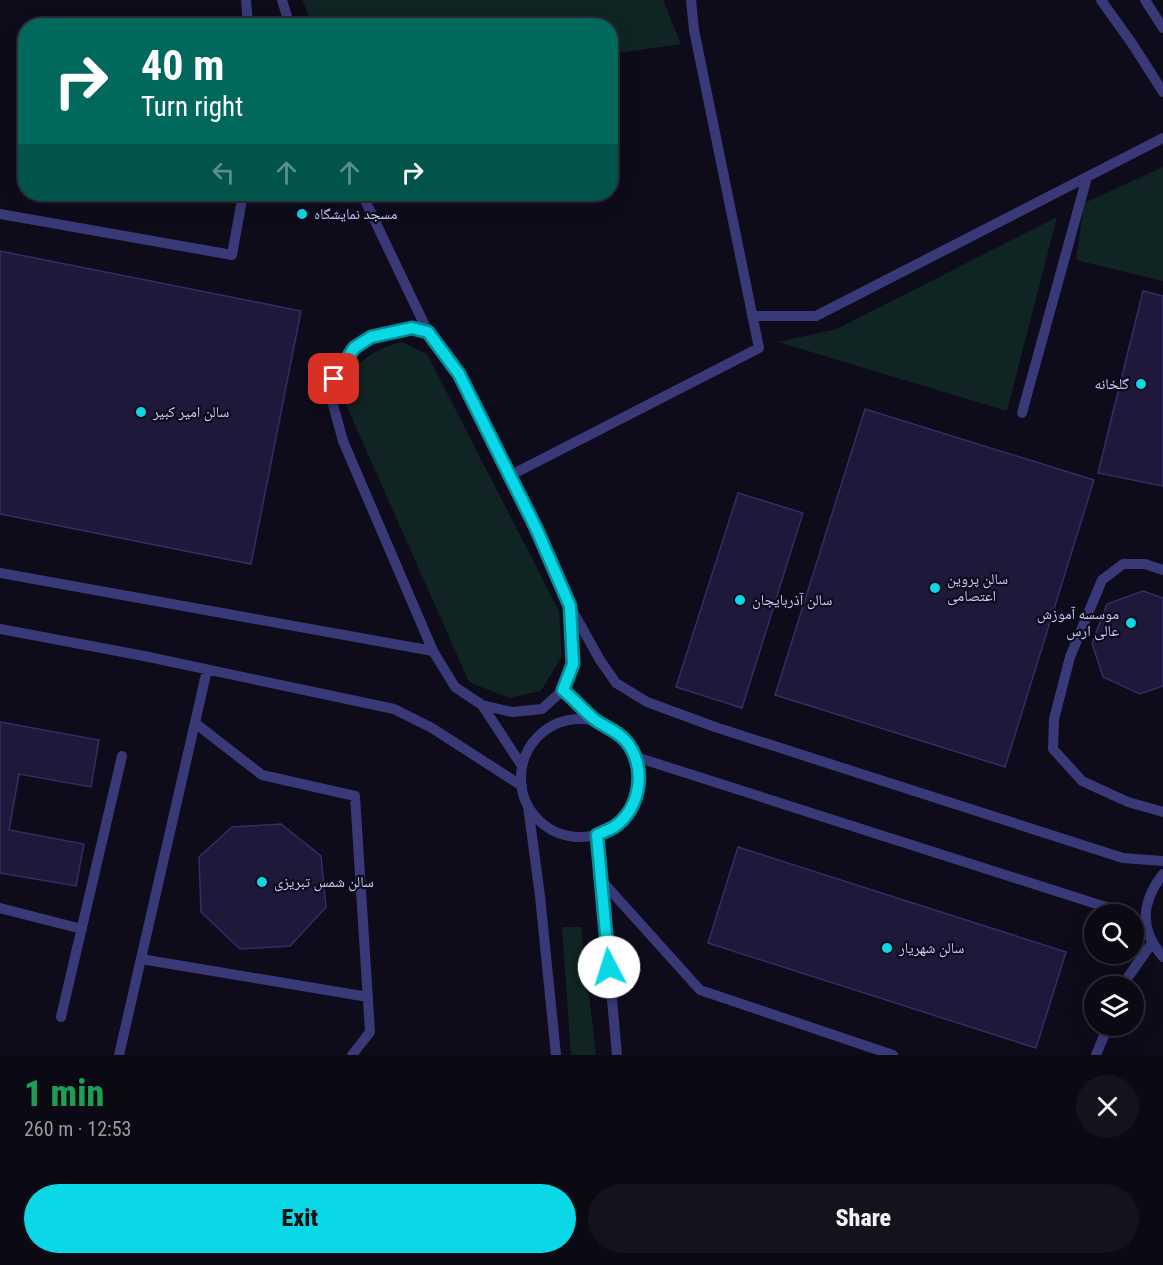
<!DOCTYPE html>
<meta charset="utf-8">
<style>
:root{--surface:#0a0914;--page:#13121d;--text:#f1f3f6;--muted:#999aa0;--line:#2a2a34;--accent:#0bd8e6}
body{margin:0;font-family:"Roboto Condensed","Noto Naskh Arabic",sans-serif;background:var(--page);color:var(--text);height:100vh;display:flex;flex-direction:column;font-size:22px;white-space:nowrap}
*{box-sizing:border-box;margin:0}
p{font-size:20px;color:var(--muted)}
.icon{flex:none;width:33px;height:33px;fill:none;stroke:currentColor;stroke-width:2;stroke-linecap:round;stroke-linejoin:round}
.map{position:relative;height:1055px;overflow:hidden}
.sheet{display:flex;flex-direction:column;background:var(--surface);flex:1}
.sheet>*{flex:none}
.guide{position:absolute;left:18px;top:18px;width:600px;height:183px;border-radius:24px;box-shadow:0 6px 24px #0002,0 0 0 2px var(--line);background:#00695c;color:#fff;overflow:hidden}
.tools{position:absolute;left:1084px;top:904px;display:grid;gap:12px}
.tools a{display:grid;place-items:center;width:60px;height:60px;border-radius:50%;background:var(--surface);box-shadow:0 6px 24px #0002,0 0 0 2px var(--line);font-size:30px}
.pin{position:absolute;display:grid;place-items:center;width:51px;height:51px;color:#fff;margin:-26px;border-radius:12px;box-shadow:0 3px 9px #0006}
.me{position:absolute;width:66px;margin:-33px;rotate:355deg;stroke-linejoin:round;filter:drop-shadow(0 0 4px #0008)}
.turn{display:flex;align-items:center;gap:21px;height:126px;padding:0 24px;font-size:27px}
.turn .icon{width:78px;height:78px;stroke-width:2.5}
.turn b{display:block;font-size:42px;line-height:51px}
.lanes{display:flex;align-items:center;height:57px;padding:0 24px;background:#0003;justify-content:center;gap:30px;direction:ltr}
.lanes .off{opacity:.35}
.round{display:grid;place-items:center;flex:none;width:63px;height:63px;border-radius:32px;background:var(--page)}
.headline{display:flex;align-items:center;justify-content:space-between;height:102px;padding:0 24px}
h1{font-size:36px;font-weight:800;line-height:45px;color:#1e9e55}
.primary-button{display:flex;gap:12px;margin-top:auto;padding:12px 24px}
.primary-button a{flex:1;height:69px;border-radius:36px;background:var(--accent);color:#111;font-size:24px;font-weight:800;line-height:69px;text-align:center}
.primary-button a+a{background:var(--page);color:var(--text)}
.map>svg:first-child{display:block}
</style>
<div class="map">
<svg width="1163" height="1055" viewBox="0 0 1163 1055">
<rect width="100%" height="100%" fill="#0e0c1b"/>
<path fill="#0f2423" d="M302,0H663L681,44L611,54L610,26L313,25Z
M1163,167V281L1076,260L1084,203Z
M1057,217L1007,411L778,342L837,329Z
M402,342L427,354L559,611L562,656L541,691L509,698L469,682L344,400C345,394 345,386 348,381C357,359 381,347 402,342Z
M562,927H581L596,1055H571Z"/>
<path fill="#1e193b" stroke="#352c66" stroke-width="1.5" d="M0,251L301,311L251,564L0,514Z
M1143,291L1163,296V486L1098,473Z
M865,409L1094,480L1005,767L775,695Z
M738,493L803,513L742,708L676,687Z
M1143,591L1163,598V686L1140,694L1103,677L1092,643L1107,604Z
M0,722L99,740L91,787L19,774L9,830L84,844L76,886L0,873Z
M281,824L321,856L326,907L290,946L240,949L201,912L199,857L232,827Z
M738,847L1066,952L1036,1048L708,943Z"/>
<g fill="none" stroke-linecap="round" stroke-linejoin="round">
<path stroke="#393978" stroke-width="10" d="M246,0L248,26
M282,0L290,26
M1101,0L1133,45L1163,92
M1145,0L1163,28
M362,194L428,332
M0,214L232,255L243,194
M752,316H816L1163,138
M412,328L428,332L459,374L536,528L570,606L573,664L563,690L542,709L512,712L482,705L455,687L433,651L343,441L332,401L334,379L354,348L371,337Z
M1022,413L1087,177
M509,476L759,348L694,30L691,0
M1163,570L1145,564H1123L1102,580L1070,657L1054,719L1053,749L1082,781L1128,802L1163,812
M0,573L433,651
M572,610L600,660L616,683L647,702L715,727L1123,858L1163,861
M0,629L144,656L394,709L432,728L522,786
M563,690L596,721
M482,705L522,766
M521 778a59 59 0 1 1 118 0a59 59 0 1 1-118 0Z
M195,723L262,775L355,796L370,1032L352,1055
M636,757L1109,908L1125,915
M528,806L540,896L556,1055
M597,835L617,1055
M1163,874C1141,902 1139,929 1163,957
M601,880L700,990L893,1055
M0,908L82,929
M141,959L368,997
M1124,987L1128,977L1152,943
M61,1017L122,756
M119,1055L207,670
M1096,1055L1108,1026"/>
</g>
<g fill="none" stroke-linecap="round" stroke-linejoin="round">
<defs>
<path id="route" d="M334,379L354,348L371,337L412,328L428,332L459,374L536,528L570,606L573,664L563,690C574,699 583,710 594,719C604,727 615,729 625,740C647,764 642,808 614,827C609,830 603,832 597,835L609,967"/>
</defs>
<use href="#route" stroke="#078c96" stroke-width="15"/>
<use href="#route" stroke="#0bd8e6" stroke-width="10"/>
</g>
<g fill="#0bd8e6" stroke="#0e0c1b" stroke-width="2">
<circle cx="302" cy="214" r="6"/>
<circle cx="1141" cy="384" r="6"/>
<circle cx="141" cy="412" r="6"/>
<circle cx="935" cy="588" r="6"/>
<circle cx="740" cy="600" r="6"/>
<circle cx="1131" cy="623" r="6"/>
<circle cx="262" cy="882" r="6"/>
<circle cx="887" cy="948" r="6"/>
</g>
<g text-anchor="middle" stroke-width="4.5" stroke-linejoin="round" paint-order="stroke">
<g font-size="15" fill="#ccc8fc" stroke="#0e0c1b" text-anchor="start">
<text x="314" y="219">مسجد نمایشگاه</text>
<text x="1129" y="389" text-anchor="end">گلخانه</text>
<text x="153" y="417">سالن امیر کبیر</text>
<text x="947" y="584">سالن پروین<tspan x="947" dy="17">اعتصامی</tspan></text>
<text x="752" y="605">سالن آذربایجان</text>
<text x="1119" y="619" text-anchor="end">موسسه آموزش<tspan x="1119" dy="17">عالی ارس</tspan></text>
<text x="274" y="887">سالن شمس تبریزی</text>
<text x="899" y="953">سالن شهریار</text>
</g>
</g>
</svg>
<div class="tools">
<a><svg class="icon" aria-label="search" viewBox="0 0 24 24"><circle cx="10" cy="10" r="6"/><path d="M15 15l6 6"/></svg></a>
<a><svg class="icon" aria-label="layers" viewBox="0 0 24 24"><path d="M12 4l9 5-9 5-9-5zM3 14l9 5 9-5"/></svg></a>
</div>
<div class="pin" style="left:334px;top:379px;background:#d93025"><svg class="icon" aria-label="arrive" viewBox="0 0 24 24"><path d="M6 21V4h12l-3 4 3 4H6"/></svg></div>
<svg class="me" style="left:609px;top:967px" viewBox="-20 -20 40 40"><circle r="19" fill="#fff"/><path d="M0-13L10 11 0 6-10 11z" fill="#0bd8e6"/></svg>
<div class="guide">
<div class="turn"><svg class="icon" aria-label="right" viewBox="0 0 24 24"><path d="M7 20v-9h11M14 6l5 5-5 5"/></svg><div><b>40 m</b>Turn right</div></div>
<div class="lanes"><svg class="icon off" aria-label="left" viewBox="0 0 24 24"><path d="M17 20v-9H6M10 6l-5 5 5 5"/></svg><svg class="icon off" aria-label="ahead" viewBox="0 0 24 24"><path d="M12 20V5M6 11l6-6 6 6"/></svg><svg class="icon off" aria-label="ahead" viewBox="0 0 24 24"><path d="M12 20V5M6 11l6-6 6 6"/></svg><svg class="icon" aria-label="right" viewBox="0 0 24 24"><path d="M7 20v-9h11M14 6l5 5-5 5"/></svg></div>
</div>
</div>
<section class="sheet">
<div class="headline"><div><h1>1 min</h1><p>260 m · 12:53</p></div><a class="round"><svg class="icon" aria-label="close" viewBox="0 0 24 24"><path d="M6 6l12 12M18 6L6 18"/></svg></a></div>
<div class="primary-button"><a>Exit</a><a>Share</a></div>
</section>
